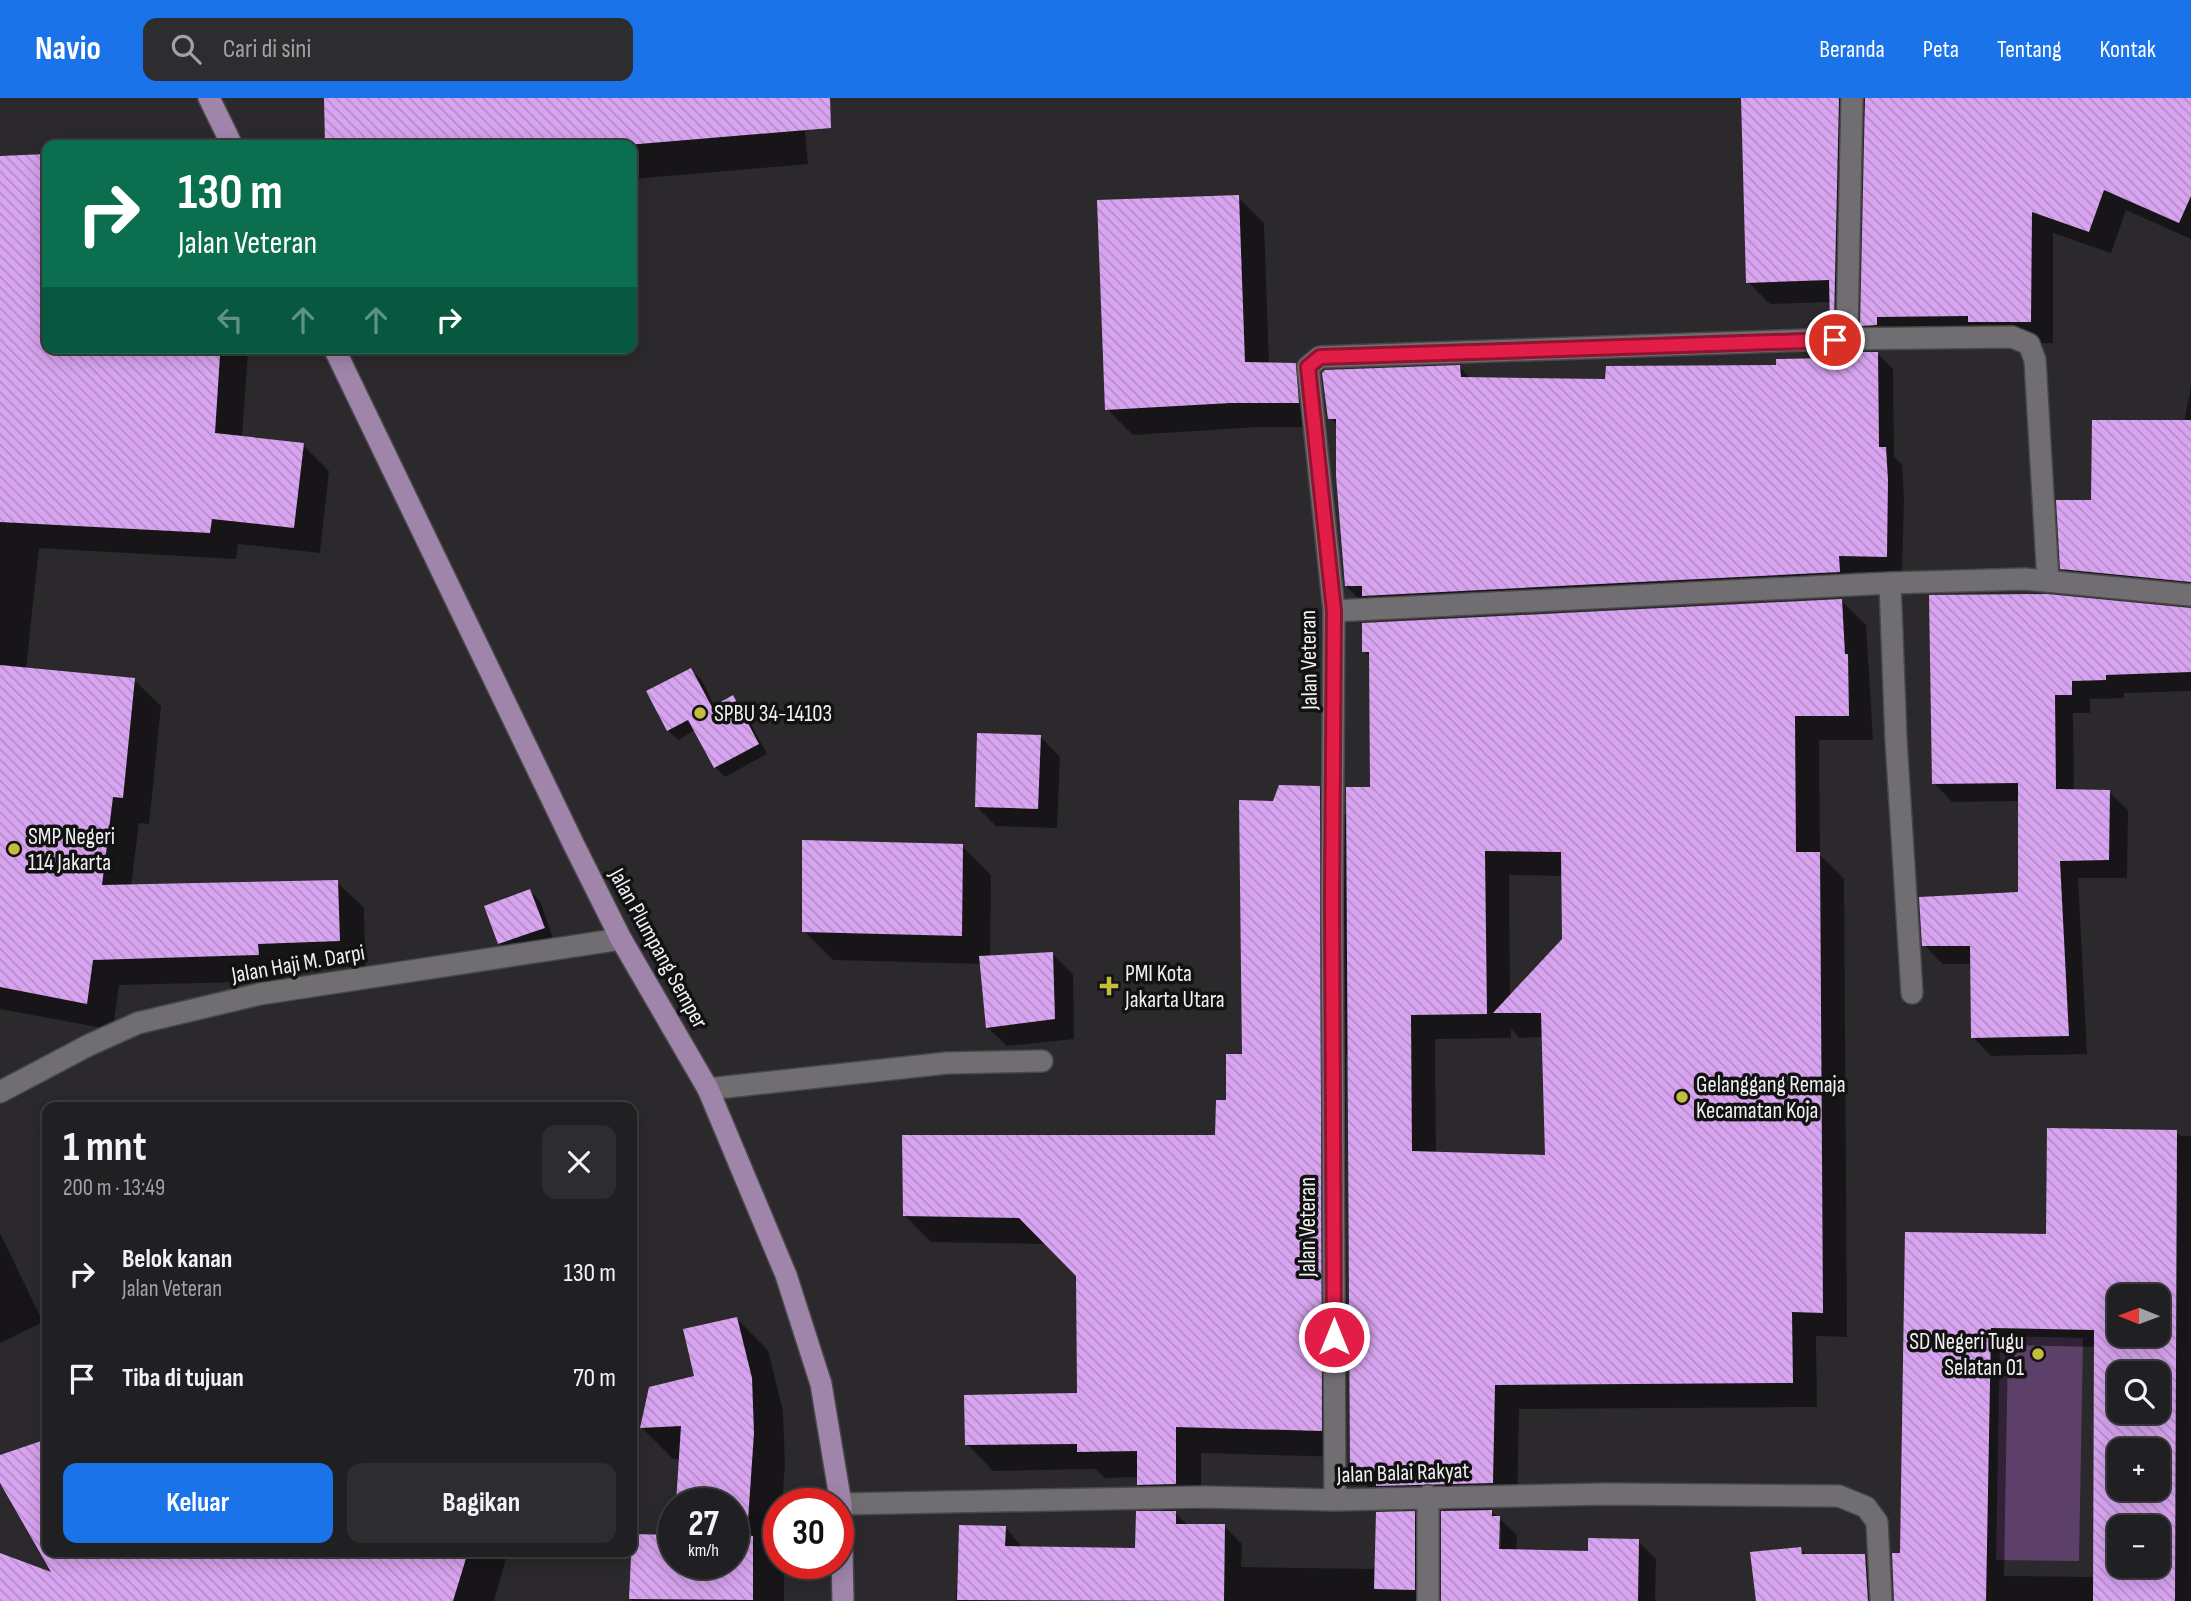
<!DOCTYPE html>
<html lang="id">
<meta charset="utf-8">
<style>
:root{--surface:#201f21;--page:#2d2c2e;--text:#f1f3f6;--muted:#a2a2a5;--line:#3d3d3f;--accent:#1a73e8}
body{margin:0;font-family:"Sofia Sans Condensed",sans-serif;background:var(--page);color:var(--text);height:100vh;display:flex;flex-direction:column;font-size:26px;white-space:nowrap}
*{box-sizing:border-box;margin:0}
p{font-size:23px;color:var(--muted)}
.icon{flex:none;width:38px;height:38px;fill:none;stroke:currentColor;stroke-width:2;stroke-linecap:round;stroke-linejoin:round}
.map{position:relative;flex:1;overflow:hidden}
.sheet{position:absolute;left:42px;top:1004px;width:595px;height:455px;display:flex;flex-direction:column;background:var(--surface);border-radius:14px;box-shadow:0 4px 18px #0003,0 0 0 2px var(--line)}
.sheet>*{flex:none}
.top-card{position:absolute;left:42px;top:42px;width:595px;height:214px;border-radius:14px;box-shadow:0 4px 18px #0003,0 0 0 2px var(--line);background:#0b6e4f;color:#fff;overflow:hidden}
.needle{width:46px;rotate:271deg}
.buttons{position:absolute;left:2107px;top:1186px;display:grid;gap:14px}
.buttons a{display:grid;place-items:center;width:63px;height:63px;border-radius:14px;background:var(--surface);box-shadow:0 4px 18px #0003,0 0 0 2px var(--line);font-size:35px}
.speed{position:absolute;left:658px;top:1390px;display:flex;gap:14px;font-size:35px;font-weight:700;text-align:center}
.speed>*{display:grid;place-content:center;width:91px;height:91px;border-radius:50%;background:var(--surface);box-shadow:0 4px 18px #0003,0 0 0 2px var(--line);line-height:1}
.speed small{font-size:18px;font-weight:400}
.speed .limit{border:10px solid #d22;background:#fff;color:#111}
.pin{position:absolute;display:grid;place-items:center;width:60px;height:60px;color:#fff;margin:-30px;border:4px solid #fff;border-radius:50%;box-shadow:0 2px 7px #0007}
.me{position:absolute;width:77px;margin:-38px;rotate:0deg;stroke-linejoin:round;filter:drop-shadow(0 0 5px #0008)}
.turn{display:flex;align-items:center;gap:24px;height:147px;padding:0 21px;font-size:32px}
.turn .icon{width:91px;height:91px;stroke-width:2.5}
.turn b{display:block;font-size:49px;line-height:60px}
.lanes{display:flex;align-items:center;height:66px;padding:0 21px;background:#0003;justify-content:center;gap:35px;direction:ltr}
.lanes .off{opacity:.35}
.round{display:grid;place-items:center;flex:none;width:74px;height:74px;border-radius:14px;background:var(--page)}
.headline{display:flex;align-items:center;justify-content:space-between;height:119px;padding:0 21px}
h1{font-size:42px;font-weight:700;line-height:52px}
.primary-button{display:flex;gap:14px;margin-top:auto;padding:14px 21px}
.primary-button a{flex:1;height:80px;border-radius:14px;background:var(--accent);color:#fff;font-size:28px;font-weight:700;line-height:80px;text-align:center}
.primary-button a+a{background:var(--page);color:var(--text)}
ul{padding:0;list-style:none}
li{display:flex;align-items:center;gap:21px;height:105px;padding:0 21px}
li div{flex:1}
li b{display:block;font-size:26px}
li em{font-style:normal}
header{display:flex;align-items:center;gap:42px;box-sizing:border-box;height:98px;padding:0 35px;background:var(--accent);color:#fff}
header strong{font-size:33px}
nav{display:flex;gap:38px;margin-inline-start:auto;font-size:24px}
.search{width:490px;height:63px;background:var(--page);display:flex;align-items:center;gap:18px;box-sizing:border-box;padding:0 24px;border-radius:14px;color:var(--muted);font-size:26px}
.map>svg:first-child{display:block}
</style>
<header>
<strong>Navio</strong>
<div class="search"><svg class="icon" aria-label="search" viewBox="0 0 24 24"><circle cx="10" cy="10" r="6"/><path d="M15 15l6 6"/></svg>Cari di sini</div>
<nav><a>Beranda</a><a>Peta</a><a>Tentang</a><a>Kontak</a></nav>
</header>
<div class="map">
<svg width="2191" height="1503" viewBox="0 0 2191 1503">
<defs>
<pattern id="building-back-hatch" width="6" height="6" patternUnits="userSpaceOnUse" patternTransform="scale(1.75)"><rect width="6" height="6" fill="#d8a3f0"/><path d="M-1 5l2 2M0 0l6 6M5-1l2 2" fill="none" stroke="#b48cc6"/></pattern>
</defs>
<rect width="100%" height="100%" fill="#2b292c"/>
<path fill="#5c4069" d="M2000,1238L2083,1240L2079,1463L1996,1462Z"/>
<path fill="#0007" fill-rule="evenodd" d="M326,0H802L808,66L632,81V47H327Z
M1742,0H2191V141L2126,112L2111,155L2053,135V245L1884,249L1862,227L1865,15L1860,22L1853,249L1832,227L1831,204L1770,206L1748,184Z
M47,58V250H272L274,255L248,253L242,340L303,347L329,373L320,455L238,446L236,461L39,450L26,571L134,582L161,608L149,726L139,725L131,788L337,784L364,810L365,868L284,872V883L119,887L113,932L0,911V59Z
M1238,99L1264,125L1269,266H1295L1321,292L1323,329H1257L1133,337L1107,311Z
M1877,255L1893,271L1894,359L1902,367L1904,399L1902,474H1854L1855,490L1362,504L1346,488L1338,328L1330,320L1460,269L1471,281L1607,283L1778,269Z
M2191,289V500L2081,489L2062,470L2093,404L2184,324Z
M2047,498L2191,510V593L2124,595V600L2090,601V615H2073L2074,693L2109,694L2128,712L2127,780H2078L2087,956L1991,958L1973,939L1972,866H1943L1924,847L2019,796L2020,703L1952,704L1934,685Z
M1841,502L1866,527L1873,642H1819L1820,757L1844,781L1847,1239L1816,1238L1817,1309L1519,1311L1517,1409L1488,1410L1517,1437L1516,1453L1590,1455L1638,1443L1656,1461L1655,1503H1443V1411L1411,1412L1432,1433V1503H956L960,1429H1005L1023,1450L1137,1452L1166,1415L1138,1386V1379L1105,1380L1096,1371L993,1373L967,1346L1078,1297V1178L1046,1146L931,1144L904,1117L1217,1039L1244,958L1274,705L1319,690L1348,719L1371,691V560L1364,553ZM1509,777L1563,778L1564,842L1510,899ZM1511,931L1520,940L1543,939L1547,1059L1436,1055L1435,941L1511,940ZM1346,957H1349L1352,1373L1377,1398H1389L1406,1415L1376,1471L1241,1469L1242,1446L1224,1428H1188L1173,1412H1201V1355L1347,1359ZM1498,1429H1501V1460H1497Z
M691,572L701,581L715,609L733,599L742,609L767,656L725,679L715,669L695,632L678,642L668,632Z
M1041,639L1060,659L1057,730L996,728L976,708Z
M962,748L991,777L990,859L1053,856L1073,876L1074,941L1007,948L987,929L982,866L833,862L804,833Z
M530,793L540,803L553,840L509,855L499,846Z
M2176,1034L2181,1038H2191V1503H1895L1902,1457L1907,1136L2048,1137ZM2119,1199H2158V1237H2119ZM2008,1247L2096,1249L2094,1479L2004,1478ZM2119,1276H2158V1314H2119ZM2119,1353H2158V1391H2119ZM2119,1430H2158V1468H2119Z
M632,1104L633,1106L632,1182Z
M0,1135L43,1224L0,1245Z
M737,1221L768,1252L783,1313L785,1367L782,1405H779L778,1465L784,1471V1503H631L632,1438H674V1465H733V1405H678L681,1361H673L642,1330L651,1290L696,1279Z
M47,1343V1454H508L494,1503H0V1457L54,1477L0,1381V1359Z
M1800,1451L1807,1458L1865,1457L1882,1475L1884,1503H1757Z"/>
<path fill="url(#building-back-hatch)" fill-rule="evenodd" d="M324,0H830L831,30L627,47H325Z
M1741,0H1839L1834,225L1830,228L1829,182L1746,185Z
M1865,0H2191V98L2179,125L2104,92L2089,134L2032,114L2031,224H1968V218L1877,219V227L1860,228Z
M47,56V250H133L220,257L215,335L304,345L294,430L212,421L210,435L0,424V58Z
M1239,97L1245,264L1296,265L1299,305H1231L1105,312L1097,102Z
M1830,254H1878L1879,349H1886L1888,382L1887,459L1839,458L1840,474L1362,498V488H1345L1336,378V321H1328L1322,275L1325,272L1460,267L1461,279L1605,281L1606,268L1776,267V261L1831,260Z
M2092,322H2191V484L2060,471L2056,402H2091Z
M2047,496L2191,510V574L2106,577V582L2072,583V597H2055L2056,691L2110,692L2109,762L2060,763L2069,938L1971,940L1970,848H1922L1919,799L2018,794V685L1932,686L1929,497Z
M1842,501L1845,556H1848L1849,618H1795L1796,754H1820L1823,1215L1792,1214L1793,1285L1495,1287L1493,1385L1376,1388V1374H1350L1346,689H1370L1369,554H1362V525ZM1485,753L1561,754L1562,841L1493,915H1541L1545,1057L1412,1053L1411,917L1487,916Z
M0,567L135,580L123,700L113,699L102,787L338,782L340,843L258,846L259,857L93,862L87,906L0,889Z
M691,570L712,609L733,597L759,646L714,670L688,622L667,633L646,593Z
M977,635L1041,637L1038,711L975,709Z
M1279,687L1320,688L1322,1333L1176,1329V1386L1137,1387V1353L1077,1354V1346L965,1347L964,1297L1077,1295L1076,1178L1019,1120L903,1118L902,1037H1215L1216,1002H1226V956H1242L1239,702L1273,703Z
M802,742L963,746L962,838L802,834Z
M530,791L545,830L498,846L484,808Z
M1053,854L1055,921L986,930L979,858Z
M2047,1030L2177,1032L2175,1503H2093L2094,1232L1991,1230L1986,1503H1894L1892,1455H1900L1905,1134L2046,1136ZM2119,1199H2158V1237H2119ZM2119,1276H2158V1314H2119ZM2119,1353H2158V1391H2119ZM2119,1430H2158V1468H2119Z
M737,1219L752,1280L754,1335L747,1437L753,1438V1502L629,1501L632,1436L674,1437V1465H733V1405H676L681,1328L640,1330L649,1289L694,1278L683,1231Z
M47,1341V1454H468L453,1503H0V1455L51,1474L0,1385V1357Z
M1492,1412V1418H1500L1499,1451L1588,1453V1440L1639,1441L1638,1503H1441V1413Z
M1136,1413H1176V1426H1225L1224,1503L957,1502L959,1427L1006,1428L1005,1448L1135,1450Z
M1415,1413V1492L1374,1491L1376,1414Z
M1801,1449L1802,1456H1865L1868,1503H1756L1750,1454Z"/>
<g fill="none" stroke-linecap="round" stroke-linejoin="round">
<defs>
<path id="minor" d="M1835,241L2012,239L2029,246L2035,262L2048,483
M1890,485L1896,642L1912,895
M1334,513L1890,485L2025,481L2191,497
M708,991L947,965L1042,963
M0,994L89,947L138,925L260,896L621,841
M1335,1402L1332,803L1334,513L1308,269L1320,259L1835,241L1847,232L1852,0
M841,1406L1204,1399L1335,1402L1606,1396L1839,1398L1866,1409L1877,1424L1881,1503
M1428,1503V1398"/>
<path id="major" d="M209,0L232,47
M334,250L574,747L621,841L708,991L786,1177L821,1286L841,1406L843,1503"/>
</defs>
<use href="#minor" stroke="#484749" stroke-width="24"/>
<use href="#major" stroke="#484749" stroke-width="24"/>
<use href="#minor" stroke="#716e72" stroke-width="21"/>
<use href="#major" stroke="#a085ab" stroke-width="21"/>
</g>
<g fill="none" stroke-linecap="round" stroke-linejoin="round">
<defs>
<path id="route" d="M1334,1239L1332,803L1334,513L1308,269L1320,259L1835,242"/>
</defs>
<use href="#route" stroke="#92132f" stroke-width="18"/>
<use href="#route" stroke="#e11d48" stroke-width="12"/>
</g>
<g fill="#c5bc3d" stroke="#131213" stroke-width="2.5">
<circle cx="700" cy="615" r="7"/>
<circle cx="14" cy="751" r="7"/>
<path d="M1105.5 877.5h7v7h7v7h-7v7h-7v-7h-7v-7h7z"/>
<circle cx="1682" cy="999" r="7"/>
<circle cx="2038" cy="1256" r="7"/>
</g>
<g text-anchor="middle" stroke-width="7" stroke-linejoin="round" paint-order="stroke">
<g font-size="23" fill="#f1f0f2" stroke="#131213">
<text transform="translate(1308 562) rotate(-91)" y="8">Jalan Veteran</text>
<text transform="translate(659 850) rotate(61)" y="8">Jalan Plumpang Semper</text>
<text transform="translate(298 865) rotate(-10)" y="8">Jalan Haji M. Darpi</text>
<text transform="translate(1307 1129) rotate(-90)" y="8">Jalan Veteran</text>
<text transform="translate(1403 1374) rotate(-2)" y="8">Jalan Balai Rakyat</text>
</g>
<g font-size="23" fill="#f1f0f2" stroke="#131213" text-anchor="start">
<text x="714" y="623">SPBU 34-14103</text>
<text x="28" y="746">SMP Negeri<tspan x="28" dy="26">114 Jakarta</tspan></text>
<text x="1125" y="883">PMI Kota<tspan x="1125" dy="26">Jakarta Utara</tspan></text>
<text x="1696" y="994">Gelanggang Remaja<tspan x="1696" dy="26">Kecamatan Koja</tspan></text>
<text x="2024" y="1251" text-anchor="end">SD Negeri Tugu<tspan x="2024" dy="26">Selatan 01</tspan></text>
</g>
</g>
</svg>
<div class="buttons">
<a><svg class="needle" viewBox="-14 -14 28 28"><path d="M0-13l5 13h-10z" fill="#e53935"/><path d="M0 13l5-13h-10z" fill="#a2a2a5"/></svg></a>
<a><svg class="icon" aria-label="search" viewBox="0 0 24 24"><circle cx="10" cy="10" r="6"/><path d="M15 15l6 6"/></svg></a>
<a>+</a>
<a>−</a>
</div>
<div class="speed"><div>27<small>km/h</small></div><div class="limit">30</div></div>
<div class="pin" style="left:1835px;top:242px;background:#d93025"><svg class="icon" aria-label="arrive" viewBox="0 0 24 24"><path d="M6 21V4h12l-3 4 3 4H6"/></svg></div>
<svg class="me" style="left:1334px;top:1239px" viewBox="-20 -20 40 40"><circle r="17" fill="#e11d48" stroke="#fff" stroke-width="3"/><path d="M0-11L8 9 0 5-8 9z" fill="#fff"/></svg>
<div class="top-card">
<div class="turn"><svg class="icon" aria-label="right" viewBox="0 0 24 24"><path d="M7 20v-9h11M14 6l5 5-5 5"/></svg><div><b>130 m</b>Jalan Veteran</div></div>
<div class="lanes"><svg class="icon off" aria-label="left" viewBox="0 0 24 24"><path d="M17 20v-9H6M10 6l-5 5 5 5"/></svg><svg class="icon off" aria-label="ahead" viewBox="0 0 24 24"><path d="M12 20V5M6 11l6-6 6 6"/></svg><svg class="icon off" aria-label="ahead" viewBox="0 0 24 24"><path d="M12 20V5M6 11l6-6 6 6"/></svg><svg class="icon" aria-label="right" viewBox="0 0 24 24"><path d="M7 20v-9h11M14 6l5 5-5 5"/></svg></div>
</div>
<section class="sheet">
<div class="headline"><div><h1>1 mnt</h1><p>200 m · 13:49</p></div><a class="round"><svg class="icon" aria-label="close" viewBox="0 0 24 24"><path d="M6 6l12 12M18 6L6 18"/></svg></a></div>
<ul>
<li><svg class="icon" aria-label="right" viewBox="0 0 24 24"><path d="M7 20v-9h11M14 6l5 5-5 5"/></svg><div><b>Belok kanan</b><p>Jalan Veteran</p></div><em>130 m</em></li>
<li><svg class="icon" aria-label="arrive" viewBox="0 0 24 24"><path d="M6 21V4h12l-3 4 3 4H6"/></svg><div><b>Tiba di tujuan</b></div><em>70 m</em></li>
</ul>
<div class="primary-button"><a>Keluar</a><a>Bagikan</a></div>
</section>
</div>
